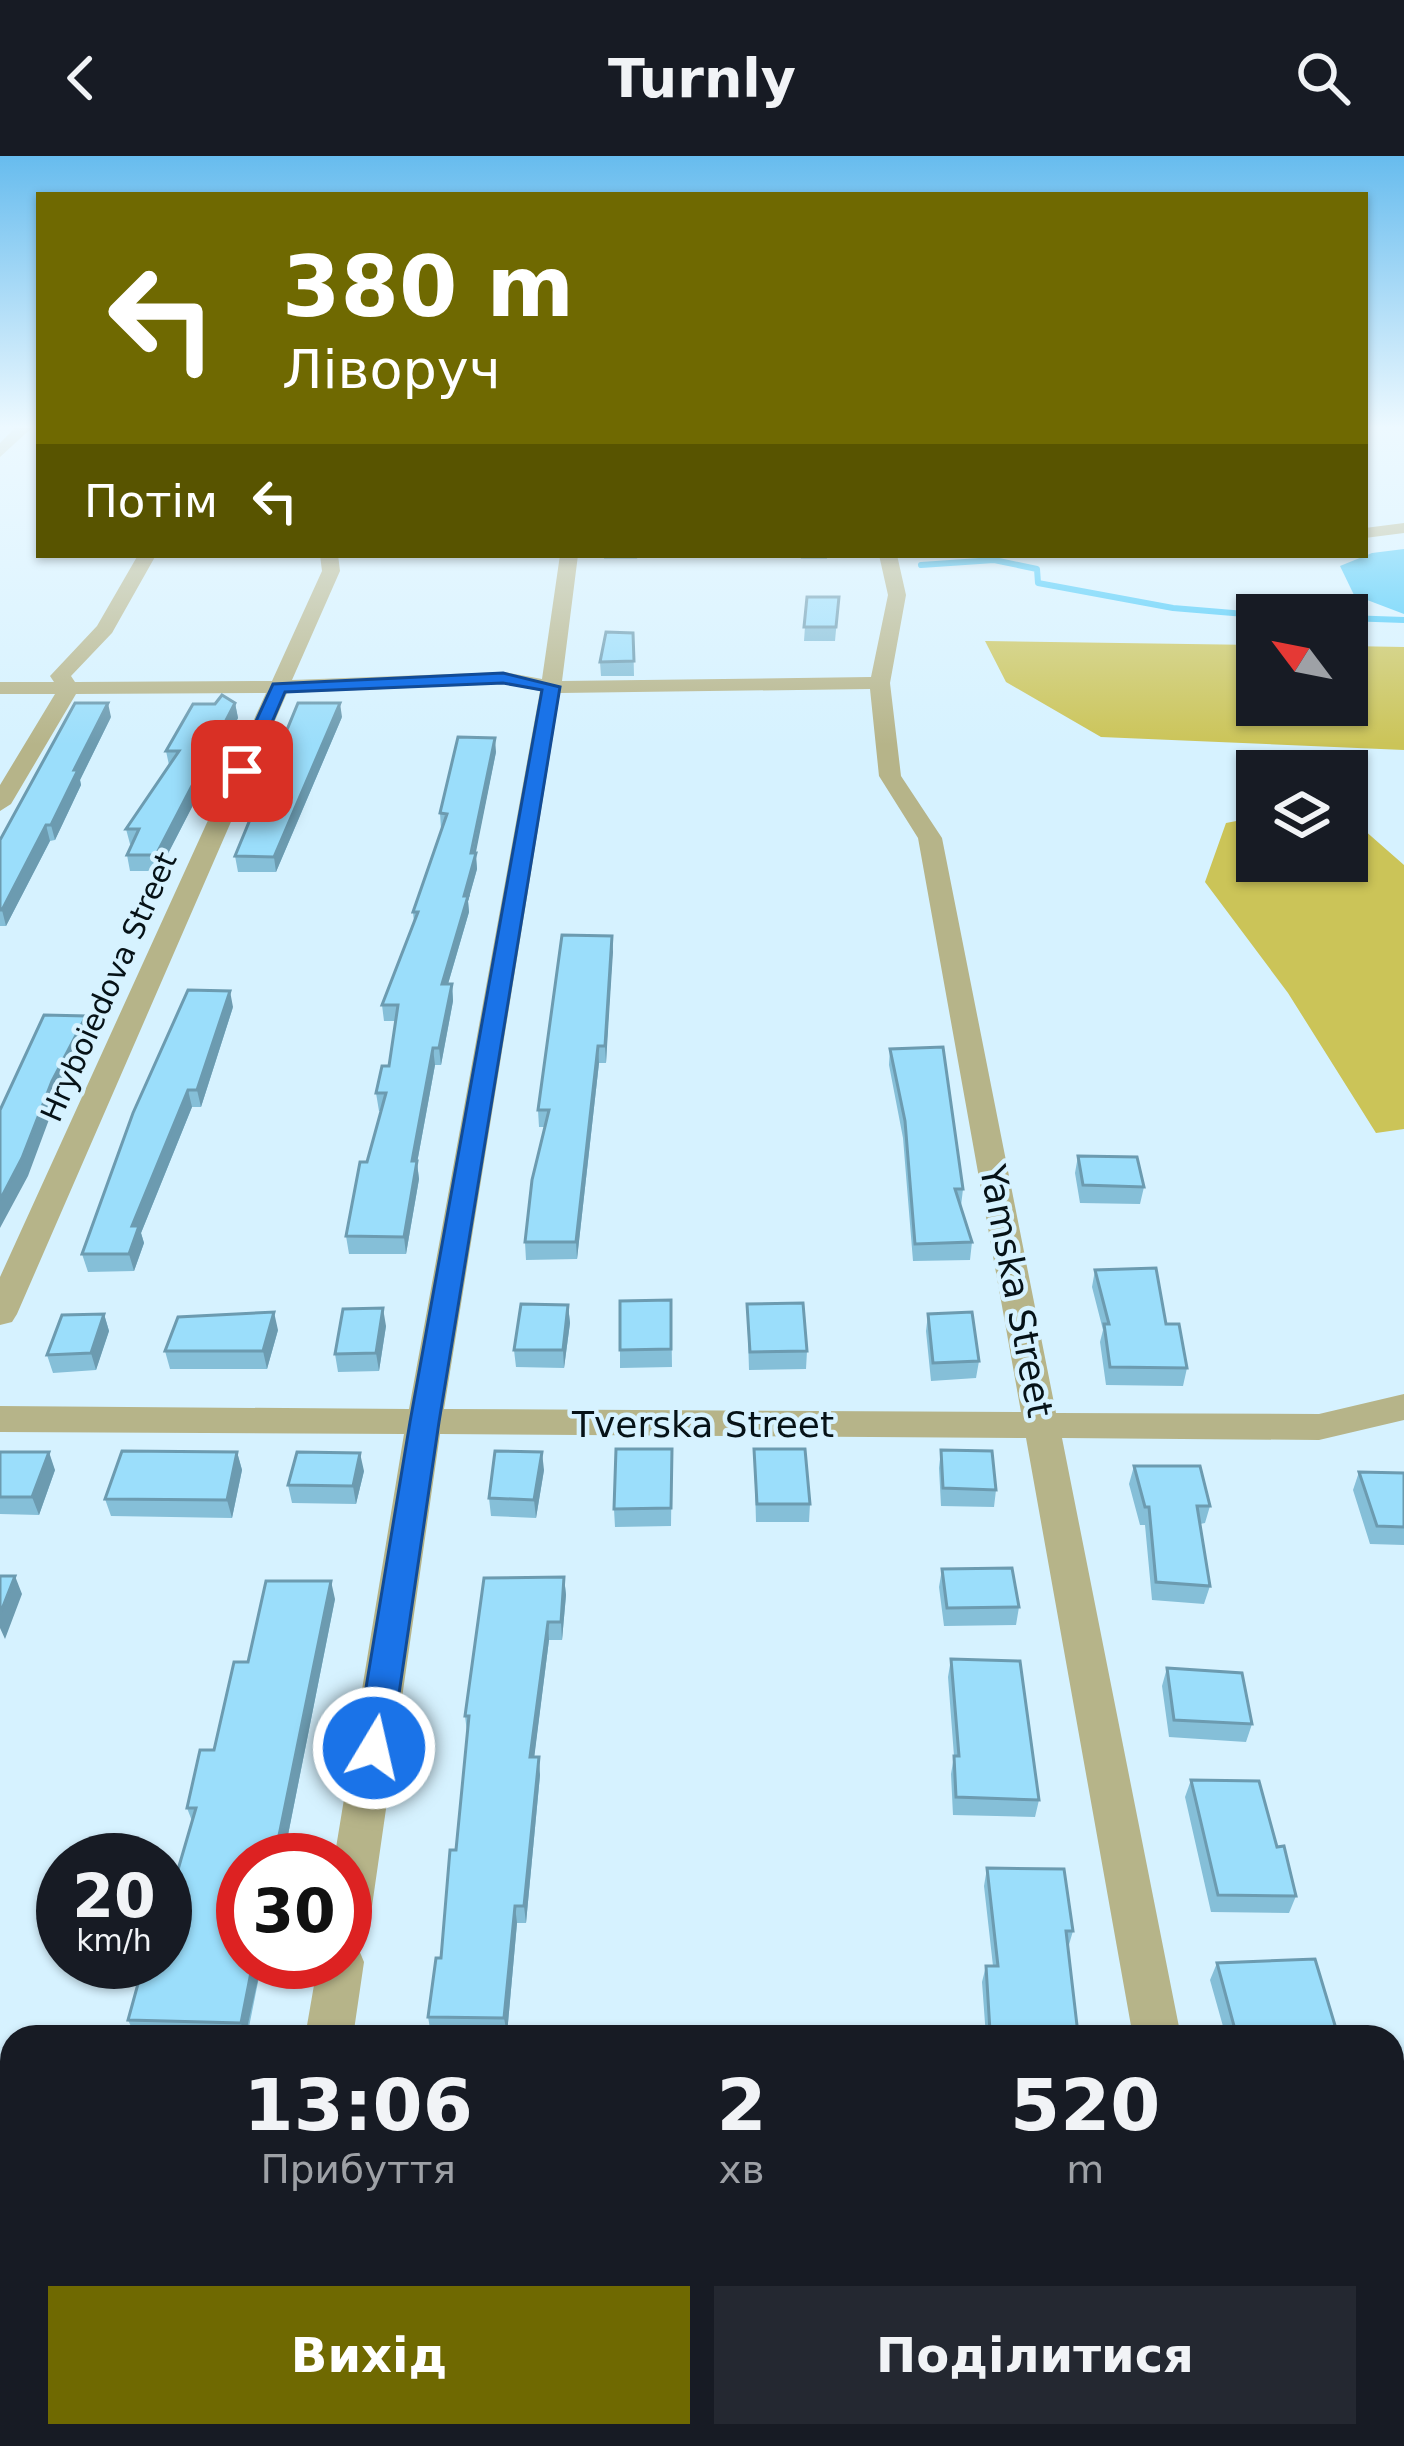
<!DOCTYPE html>
<html lang="uk">
<meta charset="utf-8">
<style>
:root{--surface:#171b24;--page:#242831;--text:#f1f3f6;--muted:#9ea1a6;--accent:#6f6901}
body{margin:0;font-family:"DejaVu Sans",sans-serif;background:var(--page);color:var(--text);height:100vh;display:flex;flex-direction:column;font-size:45px;white-space:nowrap}
*{box-sizing:border-box;margin:0}
p{font-size:39px;color:var(--muted)}
.icon{flex:none;width:66px;height:66px;fill:none;stroke:currentColor;stroke-width:2;stroke-linecap:round;stroke-linejoin:round}
.map{position:relative;flex:1;overflow:hidden}
.sheet{position:absolute;left:0px;top:1869px;width:1404px;height:423px;display:flex;flex-direction:column;background:var(--surface);border-radius:36px 36px 0 0;box-shadow:0 3px 9px #0004}
.sheet>*{flex:none}
.top-card{position:absolute;left:36px;top:36px;width:1332px;height:366px;border-radius:0px;box-shadow:0 3px 9px #0004;background:#6f6901;color:#fff;overflow:hidden}
.needle{width:78px;rotate:302deg}
.buttons{position:absolute;left:1236px;top:438px;display:grid;gap:24px}
.buttons a{display:grid;place-items:center;width:132px;height:132px;border-radius:0px;background:var(--surface);box-shadow:0 3px 9px #0004;font-size:60px}
.speed{position:absolute;left:36px;top:1677px;display:flex;gap:24px;font-size:60px;font-weight:700;text-align:center}
.speed>*{display:grid;place-content:center;width:156px;height:156px;border-radius:50%;background:var(--surface);box-shadow:0 3px 9px #0004;line-height:1}
.speed small{font-size:30px;font-weight:400}
.speed .limit{border:18px solid #d22;background:#fff;color:#111}
.pin{position:absolute;display:grid;place-items:center;width:102px;height:102px;color:#fff;margin:-51px;border-radius:24px;box-shadow:0 6px 18px #0006}
.me{position:absolute;width:132px;margin:-66px;rotate:9deg;stroke-linejoin:round;filter:drop-shadow(0 0 9px #0008)}
.turn{display:flex;align-items:center;gap:42px;height:252px;padding:0 48px;font-size:54px}
.turn .icon{width:156px;height:156px;stroke-width:2.5}
.turn b{display:block;font-size:84px;line-height:102px}
.then{display:flex;align-items:center;height:114px;padding:0 48px;background:#0003;gap:24px;font-size:45px}
.eta{display:flex;justify-content:space-evenly;align-items:center;height:204px;text-align:center}
.eta b{font-size:72px;font-weight:700;line-height:84px}
.primary-button{display:flex;gap:24px;margin-top:auto;padding:24px 48px}
.primary-button a{flex:1;height:138px;border-radius:0px;background:var(--accent);color:#fff;font-size:48px;font-weight:700;line-height:138px;text-align:center}
.primary-button a+a{background:var(--page);color:var(--text)}
header{display:flex;justify-content:space-between;align-items:center;height:156px;padding:0 48px;background:var(--surface);font-size:54px;font-weight:700}
.map>svg:first-child{display:block}
</style>
<header><svg class="icon" aria-label="back" viewBox="0 0 24 24"><path d="M15 5l-7 7 7 7"/></svg>Turnly<svg class="icon" aria-label="search" viewBox="0 0 24 24"><circle cx="10" cy="10" r="6"/><path d="M15 15l6 6"/></svg></header>
<div class="map">
<svg width="1404" height="2290" viewBox="0 0 1404 2290">
<rect width="100%" height="100%" fill="#d6f2ff"/>
<path fill="#cbc458" d="M985,485L1257,489V549H1347V490L1404,491V594L1101,581L1006,526Z
M1347,659L1404,709V973L1376,977L1288,837L1205,726L1226,667L1257,661V705H1347Z"/>
<path fill="#45c8f8" d="M1404,393V458L1354,439L1340,410L1372,397Z"/>
<g fill="none" stroke-linecap="round" stroke-linejoin="round">
<path stroke="#45c8f8" stroke-width="6" d="M921,409L994,404L1037,413L1038,427L1173,452L1257,459
M1347,462L1404,464"/>
<path fill="#b6b489" fill-rule="evenodd" d="M19,268H36L0,301V287Z
M1404,367V377L1365,382V372Z
M138,399H156L112,477L71,520L75,526L272,525L322,415L320,399H338L340,415L292,524L504,516L542,523L560,399H578L562,525L871,521L888,439L879,399H897L906,439L890,527L901,620L942,682L1056,1257L1319,1258L1404,1238V1264L1319,1284L1062,1282L1181,1881H1133L1026,1282L440,1278L368,1778L359,1794L364,1806L353,1881H305L318,1806H345V1704H334L404,1278L0,1276V1250L409,1253L540,535L504,528L287,537L17,1158L12,1166L0,1169V1121L266,537L76,538L11,648L0,655V629L55,538H0V526H54L50,520L97,470ZM870,533L879,620L918,682L1021,1256L444,1253L560,537Z
M240,2280H296L294,2290H238Z
M1204,2280H1260L1262,2290H1206Z"/>
</g>
<path fill="#85bfd8" d="M604,399H638L637,403H604Z
M800,399H827V403H801Z
M807,441H839L835,485H804Z
M633,477L634,520H601L600,506Z
M235,547L238,562L159,715H130L127,699L132,689L130,688L126,673L169,609L166,595Z
M111,561L80,624L81,629L55,684L50,685L6,770H0V684Z
M342,561L276,716H238L235,700Z
M496,596L475,697L477,713L468,745L469,756L448,828H452L453,845L441,909H435L417,1007L419,1023L406,1098H349L346,1080L381,955H379L376,937L389,910L396,865H384L382,849L414,766L413,756L441,673L440,657Z
M612,780L606,907H599L577,1103L526,1104L525,1086L545,971H539L538,954Z
M233,851L201,951H192L141,1077L144,1087L134,1115L88,1116L82,1098Z
M890,893L963,1033L961,1050L972,1086L970,1104L913,1105L903,982L889,909Z
M1078,1000L1144,1031L1140,1048L1080,1047L1075,1017Z
M1095,1114L1166,1168L1187,1212L1183,1230L1106,1229L1100,1186L1103,1174L1092,1131Z
M671,1144L672,1211L620,1212V1194Z
M747,1148L807,1195L806,1213L749,1214Z
M568,1149L570,1167L564,1212L516,1211L514,1194Z
M104,1158L109,1175L96,1214L53,1217L47,1199Z
M928,1158L979,1205L976,1222L931,1225L926,1175Z
M386,1170L379,1215L338,1216L335,1198Z
M278,1174L267,1213H170L165,1195Z
M672,1293L671,1370L615,1371L614,1353Z
M754,1293L810,1348L809,1366H756Z
M941,1294L996,1334L994,1351L941,1350L939,1312Z
M0,1296L55,1314L39,1359L0,1358Z
M237,1296L242,1314L232,1362L111,1360L105,1343Z
M1134,1310L1210,1350L1205,1367L1200,1368L1210,1430L1204,1448L1152,1444L1145,1369H1140L1129,1328Z
M544,1314L536,1362L491,1360L489,1342Z
M364,1315L356,1348L292,1347L288,1329Z
M1359,1316L1404,1317V1389L1370,1388L1353,1334Z
M942,1413L1019,1451L1016,1469L944,1470L939,1431Z
M564,1421L566,1439L562,1484H549L534,1601L540,1619L526,1767H517L507,1878H431L428,1861L441,1802L456,1694L467,1576L465,1560Z
M335,1443L283,1704H243V1806H262L247,1881H136L128,1864L165,1806L192,1665L187,1652L214,1594L248,1506Z
M951,1503L1039,1644L1035,1661L953,1659L951,1618L954,1600L948,1521Z
M1167,1512L1252,1568L1246,1586L1169,1581L1162,1530Z
M1191,1624L1277,1691L1296,1740L1289,1757L1211,1756L1185,1641Z
M987,1712L1073,1775L1068,1792L1077,1881H986L982,1826L986,1810H993L984,1730Z
M1217,1807L1337,1876L1335,1881H1226L1210,1824Z
M379,2280H482L481,2290H379Z
M1029,2280H1134L1136,2290H1030Z"/>
<path fill="#6c9bb0" d="M108,547L111,561L80,624L81,629L55,684L51,669L74,614Z
M235,547L238,562L159,715L156,699Z
M340,547L342,561L276,716L274,701Z
M495,582L496,596L475,701L476,697L477,713L468,745L469,756L443,845L442,828L464,740Z
M46,669L50,685L6,770L2,754Z
M612,780L613,796L606,907L605,890Z
M452,828L453,845L441,909L439,892Z
M230,835L233,851L201,951L197,934Z
M86,860L91,876L57,942L28,1020L0,1072V1044L52,925Z
M598,890L599,907L577,1103L576,1086Z
M433,892L435,909L417,1007L419,1023L406,1098L404,1081L412,1005Z
M188,934L192,951L141,1077L144,1087L134,1115L129,1098L132,1070Z
M568,1149L570,1167L564,1212L563,1194Z
M383,1152L386,1170L379,1215L376,1197Z
M274,1156L278,1174L267,1213L263,1195Z
M104,1158L109,1175L96,1214L91,1197Z
M49,1296L55,1314L39,1359L32,1341Z
M237,1296L242,1314L232,1362L227,1344Z
M542,1296L544,1314L536,1362L534,1344Z
M360,1297L364,1315L356,1348L353,1330Z
M15,1420L22,1438L5,1483L0,1472V1458Z
M564,1421L566,1439L562,1484L561,1466Z
M331,1425L335,1443L283,1704H274Z
M548,1466L549,1484L532,1619L530,1601Z
M539,1601L540,1619L526,1767L524,1750Z
M515,1750L517,1767L507,1878L504,1862Z
M253,1806H262L245,1881L241,1867Z"/>
<path fill="#9bdefb" stroke="#6c9bb0" stroke-width="3" d="M807,441H839L836,471H804Z
M606,476L633,477L634,505L600,506Z
M222,539L235,547L156,699H127L139,673H126L179,595H166L193,548H215Z
M75,547H108L74,614H78L51,669H46L2,754H0V684Z
M298,547H340L274,701L235,700Z
M458,581L495,582L471,697H476L464,740H468L442,828H452L439,892H433L412,1005H417L404,1081L346,1080L360,1006H367L386,937H376L382,910H389L398,849H382L418,756H413L447,658L440,657Z
M562,779L612,780L605,890H598L576,1086H525L532,1024L549,954H538Z
M188,834L230,835L197,934H188L132,1070H139L129,1098H82L133,957Z
M44,859L86,860L52,925L22,1002L0,1044V954Z
M943,891L963,1033H955L972,1086L915,1088L905,965L890,893Z
M1078,1000L1137,1001L1144,1031L1083,1029Z
M1156,1112L1166,1168H1179L1187,1212L1110,1211L1104,1168H1109L1095,1114Z
M671,1144V1193L620,1194V1145Z
M803,1147L807,1195L750,1196L747,1148Z
M521,1148L568,1149L563,1194H514Z
M383,1152L376,1197L335,1198L343,1153Z
M274,1156L263,1195H165L178,1161Z
M972,1156L979,1205L933,1207L928,1158Z
M104,1158L91,1197L47,1199L62,1159Z
M616,1293H672L671,1352L614,1353Z
M754,1293H805L810,1348H757Z
M941,1294L992,1295L996,1334L943,1332Z
M122,1295L237,1296L227,1344L105,1343Z
M495,1295L542,1296L534,1344L489,1342Z
M0,1296H49L32,1341H0Z
M297,1296L360,1297L353,1330L288,1329Z
M1134,1310H1200L1210,1350H1197L1210,1430L1156,1426L1149,1351H1145Z
M1359,1316L1404,1317V1371L1377,1370Z
M1012,1412L1019,1451L947,1452L942,1413Z
M0,1420H15L0,1458Z
M564,1421L561,1466H548L530,1601H539L524,1750H515L504,1862L428,1861L436,1802H441L450,1694H456L469,1560H465L484,1422Z
M266,1425H331L274,1704H243V1806H253L241,1867L128,1864L144,1806H165V1758L196,1652H187L200,1594H214L234,1506H248Z
M951,1503L1020,1505L1039,1644L956,1641L954,1600H959Z
M1167,1512L1242,1517L1252,1568L1174,1564Z
M1191,1624L1259,1625L1277,1691L1284,1690L1296,1740L1218,1739Z
M987,1712L1064,1713L1073,1775H1066L1078,1878L990,1875L986,1810H998Z
M1315,1803L1337,1876H1331L1333,1881H1237L1217,1807Z
M379,2280H478L477,2286L378,2288Z
M1036,2280H1134L1136,2290H1037Z"/>
<linearGradient id="sky" x2="0" y2="1"><stop stop-color="#67bcee"/><stop offset="0.46" stop-color="#edf9ff"/><stop offset="1" stop-color="#edf9ff" stop-opacity="0"/></linearGradient>
<rect width="1404" height="589" fill="url(#sky)"/>
<path fill="#1a73e8" stroke="#114b97" stroke-width="3" d="M503,517L560,531L439,1266L391,1592L386,1603L374,1607L361,1603L356,1592L410,1266L542,534L503,527L285,536L251,615L242,620L233,615L273,528Z"/>
<g text-anchor="middle" stroke-width="9" stroke-linejoin="round" paint-order="stroke">
<g font-size="30" fill="#061217" stroke="#d6f2ff">
<text transform="translate(109 831) rotate(-66)" y="10">Hryboiedova Street</text>
</g>
<g font-size="36" fill="#061217" stroke="#d6f2ff">
<text transform="translate(1017 1135) rotate(79)" y="13">Yamska Street</text>
<text x="703" y="1281">Tverska Street</text>
</g>
</g>
</svg>
<div class="buttons">
<a><svg class="needle" viewBox="-14 -14 28 28"><path d="M0-13l5 13h-10z" fill="#e53935"/><path d="M0 13l5-13h-10z" fill="#9ea1a6"/></svg></a>
<a><svg class="icon" aria-label="layers" viewBox="0 0 24 24"><path d="M12 4l9 5-9 5-9-5zM3 14l9 5 9-5"/></svg></a>
</div>
<div class="speed"><div>20<small>km/h</small></div><div class="limit">30</div></div>
<div class="pin" style="left:242px;top:615px;background:#d93025"><svg class="icon" aria-label="arrive" viewBox="0 0 24 24"><path d="M6 21V4h12l-3 4 3 4H6"/></svg></div>
<svg class="me" style="left:374px;top:1592px" viewBox="-20 -20 40 40"><circle r="17" fill="#1a73e8" stroke="#fff" stroke-width="3"/><path d="M0-11L8 9 0 5-8 9z" fill="#fff"/></svg>
<div class="top-card">
<div class="turn"><svg class="icon" aria-label="left" viewBox="0 0 24 24"><path d="M17 20v-9H6M10 6l-5 5 5 5"/></svg><div><b>380 m</b>Ліворуч</div></div>
<div class="then">Потім<svg class="icon" aria-label="left" viewBox="0 0 24 24"><path d="M17 20v-9H6M10 6l-5 5 5 5"/></svg></div>
</div>
<section class="sheet">
<div class="eta">
<div><b>13:06</b><p>Прибуття</p></div>
<div><b>2</b><p>хв</p></div>
<div><b>520</b><p>m</p></div>
</div>
<div class="primary-button"><a>Вихід</a><a>Поділитися</a></div>
</section>
</div>
